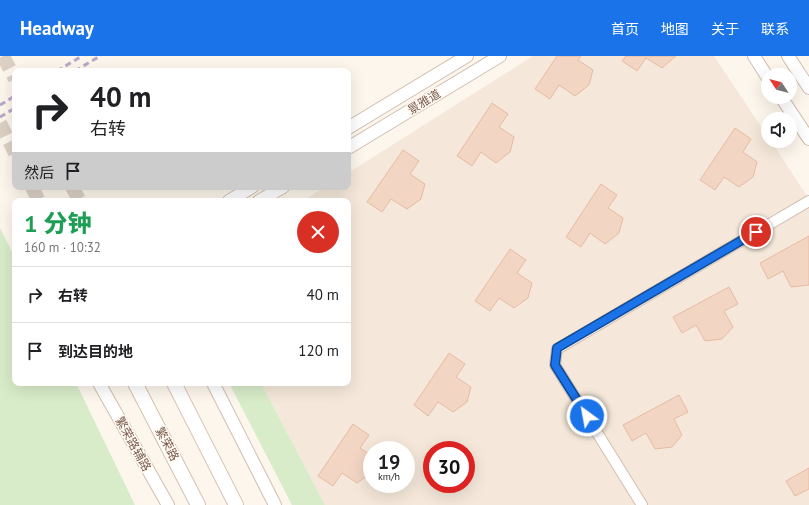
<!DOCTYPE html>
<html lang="zh">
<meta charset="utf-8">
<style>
:root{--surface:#fff;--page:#f2f2f2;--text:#202124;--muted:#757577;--line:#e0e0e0;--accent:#1a73e8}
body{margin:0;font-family:"PT Sans","Noto Sans SC",sans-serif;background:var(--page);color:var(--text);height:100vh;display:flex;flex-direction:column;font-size:15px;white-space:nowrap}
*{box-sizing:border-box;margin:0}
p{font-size:13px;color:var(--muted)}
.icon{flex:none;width:22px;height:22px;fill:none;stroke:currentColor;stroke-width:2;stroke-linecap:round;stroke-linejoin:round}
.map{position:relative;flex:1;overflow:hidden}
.details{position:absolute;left:12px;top:142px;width:339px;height:188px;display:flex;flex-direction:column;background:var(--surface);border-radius:8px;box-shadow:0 4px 16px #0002}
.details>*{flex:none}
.hud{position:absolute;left:12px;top:12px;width:339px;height:122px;border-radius:8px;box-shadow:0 4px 16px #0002;background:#fff;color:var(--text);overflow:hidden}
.needle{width:26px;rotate:306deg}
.tools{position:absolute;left:761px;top:12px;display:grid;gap:8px}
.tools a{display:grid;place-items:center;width:36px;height:36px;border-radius:50%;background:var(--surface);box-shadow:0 4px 16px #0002;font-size:20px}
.speed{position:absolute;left:363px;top:385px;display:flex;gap:8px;font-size:20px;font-weight:700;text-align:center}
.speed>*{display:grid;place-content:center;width:52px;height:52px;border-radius:50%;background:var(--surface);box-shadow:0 4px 16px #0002;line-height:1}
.speed small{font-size:10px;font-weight:400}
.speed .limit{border:6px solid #d22;background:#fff;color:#111}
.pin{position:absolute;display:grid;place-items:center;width:34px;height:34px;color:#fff;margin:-17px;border:2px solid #fff;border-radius:50%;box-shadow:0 1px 4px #0007}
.me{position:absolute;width:44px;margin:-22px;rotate:328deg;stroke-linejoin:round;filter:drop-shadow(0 0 3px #0008)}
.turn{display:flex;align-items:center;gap:14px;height:84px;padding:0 12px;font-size:18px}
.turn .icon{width:52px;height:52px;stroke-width:2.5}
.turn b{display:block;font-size:28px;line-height:34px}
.then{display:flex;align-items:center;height:38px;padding:0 12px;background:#0003;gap:8px;font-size:15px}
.round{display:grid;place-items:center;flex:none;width:42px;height:42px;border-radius:21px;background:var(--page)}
.headline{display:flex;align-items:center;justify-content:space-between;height:68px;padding:0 12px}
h1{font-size:24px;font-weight:800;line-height:30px;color:#1e9e55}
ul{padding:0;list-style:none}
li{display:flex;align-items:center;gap:12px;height:56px;padding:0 12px;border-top:1px solid var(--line)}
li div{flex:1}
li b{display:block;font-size:15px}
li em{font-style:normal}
header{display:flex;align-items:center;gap:24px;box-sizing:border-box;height:56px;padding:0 20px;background:var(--accent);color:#fff}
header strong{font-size:19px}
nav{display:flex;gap:22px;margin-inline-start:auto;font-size:14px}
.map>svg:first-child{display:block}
</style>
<header>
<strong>Headway</strong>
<nav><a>首页</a><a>地图</a><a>关于</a><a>联系</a></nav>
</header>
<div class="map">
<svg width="809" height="449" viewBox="0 0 809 449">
<rect width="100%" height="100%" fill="#fdf6ec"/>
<path fill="#f5e8da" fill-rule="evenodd" d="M533,0H714L768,81V85H771L809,143V449H325L261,327H348V145H303L325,131H348V117ZM372,394H406V428H372ZM432,394H466V428H432Z"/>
<path fill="#d8ecc9" d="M0,172L15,202V327H76L135,449H0Z
M229,327H261L325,449H292Z"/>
<path fill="#f3d5c3" stroke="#e6bba3" d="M557,0H581L578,4L593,14L589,29L575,40L559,29L550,43L535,33Z
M626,0H676L662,12L646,2L637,15L622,5Z
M492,47L508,58L499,71L514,81L510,96L496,107L481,96L472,110L457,100Z
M735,72L751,83L743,96L757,106L753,121L739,131L724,121L715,134L700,124Z
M403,94L419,105L410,118L425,128L421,143L407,153L391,143L382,156L367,146Z
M601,128L617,139L608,152L623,162L619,177L605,188L590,177L581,191L566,181Z
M809,180V229L791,231L783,215L768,223L760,207Z
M510,193L526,204L517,217L532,227L528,242L514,252L499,242L490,255L475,245Z
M729,231L738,248L724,255L733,271L722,283L705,285L696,269L682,277L673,261Z
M449,297L465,308L456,321L471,331L467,346L453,356L438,346L428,360L414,349Z
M679,339L688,356L674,363L682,379L672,391L655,393L646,377L632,385L623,369Z
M353,368L369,379L360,392L372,400L371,417L357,427L342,417L333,430L318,420Z
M809,412V433L795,440L786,425Z"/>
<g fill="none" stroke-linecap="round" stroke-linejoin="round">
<path stroke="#dcd0c4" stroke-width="14" stroke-dasharray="14 7" stroke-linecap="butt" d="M3,0L15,23
M0,67L15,97
M32,131L39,145
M72,131L80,145"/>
<defs>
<path id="minor" d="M642,449L555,309L557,293L809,145"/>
<path id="tertiary" d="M754,0L768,22
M788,0L809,32
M781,41L809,83
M348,72L467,0
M348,92L500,0
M229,145L252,131
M259,145L283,131
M99,327L168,449
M213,327L275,449"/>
<path id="secondary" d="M135,327L198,449
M174,327L236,449"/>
</defs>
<use href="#minor" stroke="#d1beb0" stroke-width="12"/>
<use href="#tertiary" stroke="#d1beb0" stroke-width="14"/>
<use href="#secondary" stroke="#d6c0b0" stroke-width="16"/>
<use href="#minor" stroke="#fff" stroke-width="10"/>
<use href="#tertiary" stroke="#fff" stroke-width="12"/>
<use href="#secondary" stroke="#fff" stroke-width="14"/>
<path stroke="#b9a8c9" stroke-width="3" stroke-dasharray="6 4" stroke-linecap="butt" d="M57,15L82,0
M75,15L100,0
M0,49L15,40
M0,61L15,52"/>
</g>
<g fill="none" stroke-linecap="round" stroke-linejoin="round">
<defs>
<path id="route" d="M587,360L555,309L557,292L756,176"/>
</defs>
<use href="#route" stroke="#114b97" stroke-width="10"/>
<use href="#route" stroke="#1a73e8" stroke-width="7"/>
</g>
<g text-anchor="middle" stroke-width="3" stroke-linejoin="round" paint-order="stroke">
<g font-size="12" fill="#7a5c4d" stroke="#fffaf3">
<text transform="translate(424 46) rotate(-31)" y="4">景雅道</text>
<text transform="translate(133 388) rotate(61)" y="4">繁荣路辅路</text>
<text transform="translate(167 388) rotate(62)" y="4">繁荣路</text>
</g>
</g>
</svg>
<div class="tools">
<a><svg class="needle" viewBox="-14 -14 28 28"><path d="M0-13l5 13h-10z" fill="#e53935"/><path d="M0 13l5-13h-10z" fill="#757577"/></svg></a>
<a><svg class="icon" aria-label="sound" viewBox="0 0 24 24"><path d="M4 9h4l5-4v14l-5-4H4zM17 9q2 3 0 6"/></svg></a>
</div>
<div class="speed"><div>19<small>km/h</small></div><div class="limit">30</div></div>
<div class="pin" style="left:756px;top:176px;background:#d93025"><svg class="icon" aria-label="arrive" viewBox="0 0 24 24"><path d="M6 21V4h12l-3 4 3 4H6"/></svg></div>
<svg class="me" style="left:587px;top:360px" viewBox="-20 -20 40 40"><circle r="17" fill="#1a73e8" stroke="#fff" stroke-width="3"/><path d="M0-11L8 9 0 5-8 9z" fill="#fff"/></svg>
<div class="hud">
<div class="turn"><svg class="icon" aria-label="right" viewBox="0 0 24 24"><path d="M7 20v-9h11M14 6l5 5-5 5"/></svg><div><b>40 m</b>右转</div></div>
<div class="then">然后<svg class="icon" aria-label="arrive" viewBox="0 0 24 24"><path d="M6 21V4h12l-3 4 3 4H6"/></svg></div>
</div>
<section class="details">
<div class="headline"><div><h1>1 分钟</h1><p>160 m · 10:32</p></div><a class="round" style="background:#d93025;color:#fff"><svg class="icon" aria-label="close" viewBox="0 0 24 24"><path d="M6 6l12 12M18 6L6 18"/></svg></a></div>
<ul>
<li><svg class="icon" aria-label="right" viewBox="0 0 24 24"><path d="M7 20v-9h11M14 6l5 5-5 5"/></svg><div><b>右转</b></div><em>40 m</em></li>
<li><svg class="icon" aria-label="arrive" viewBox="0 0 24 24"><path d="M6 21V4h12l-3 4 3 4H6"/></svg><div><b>到达目的地</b></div><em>120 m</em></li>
</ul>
</section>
</div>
